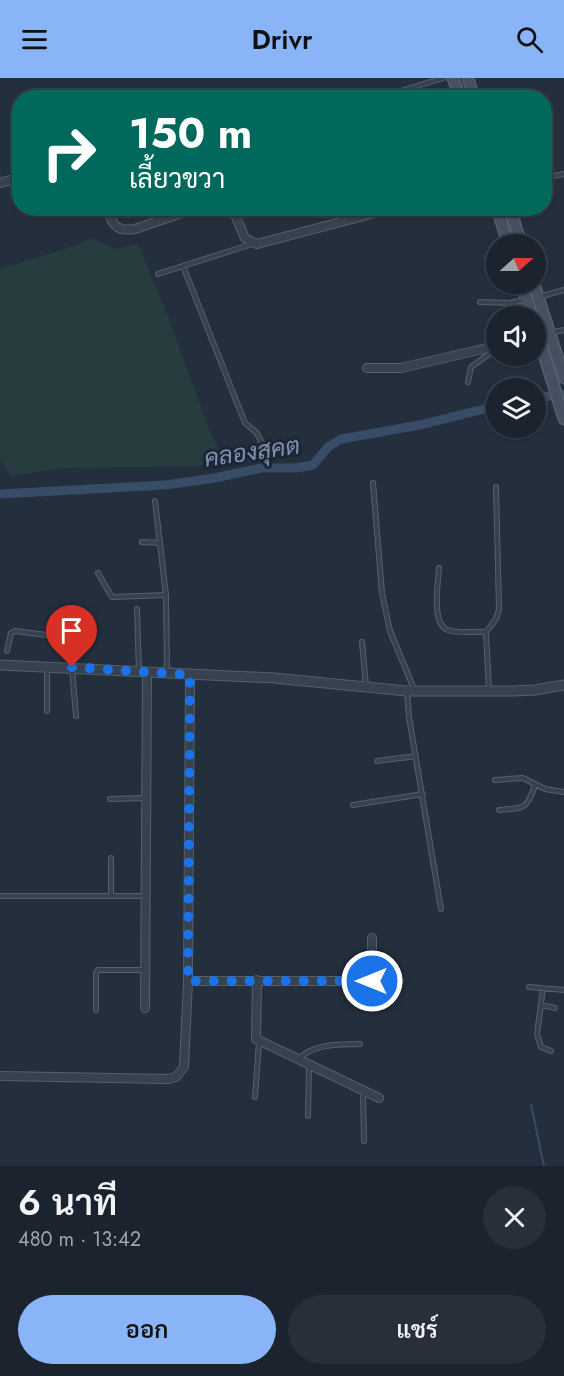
<!DOCTYPE html>
<html lang="th">
<meta charset="utf-8">
<style>
:root{--surface:#1b232e;--page:#282f3a;--text:#f1f3f6;--muted:#a0a4aa;--line:#39404a;--accent:#8ab4f8}
body{margin:0;font-family:Jost,Sarabun,sans-serif;background:var(--page);color:var(--text);height:100vh;display:flex;flex-direction:column;font-size:22px;white-space:nowrap}
*{box-sizing:border-box;margin:0}
p{font-size:20px;color:var(--muted)}
.icon{flex:none;width:33px;height:33px;fill:none;stroke:currentColor;stroke-width:2;stroke-linecap:round;stroke-linejoin:round}
.map{position:relative;height:1088px;overflow:hidden}
.side{display:flex;flex-direction:column;background:var(--surface);flex:1}
.side>*{flex:none}
.banner{position:absolute;left:12px;top:12px;width:540px;height:126px;border-radius:24px;box-shadow:0 2px 4px #0004,0 0 0 2px var(--line);background:#00695c;color:#fff;overflow:hidden}
.needle{width:39px;rotate:69deg}
.fabs{position:absolute;left:486px;top:156px;display:grid;gap:12px}
.fabs a{display:grid;place-items:center;width:60px;height:60px;border-radius:50%;background:var(--surface);box-shadow:0 2px 4px #0004,0 0 0 2px var(--line);font-size:30px}
.pin{position:absolute;display:grid;place-items:center;width:51px;height:51px;color:#fff;margin:-62px -26px;border-radius:50% 50% 50% 0;rotate:-45deg;box-shadow:0 0 6px #0007}
.pin .icon{rotate:45deg}
.me{position:absolute;width:66px;margin:-33px;rotate:270deg;stroke-linejoin:round;filter:drop-shadow(0 0 4px #0008)}
.turn{display:flex;align-items:center;gap:21px;height:126px;padding:0 18px;font-size:27px}
.turn .icon{width:78px;height:78px;stroke-width:2.5}
.turn b{display:block;font-size:42px;line-height:51px}
.round{display:grid;place-items:center;flex:none;width:63px;height:63px;border-radius:32px;background:var(--page)}
.head{display:flex;align-items:center;justify-content:space-between;height:102px;padding:0 18px}
h1{font-size:36px;font-weight:600;line-height:45px}
.cta{display:flex;gap:12px;margin-top:auto;padding:12px 18px}
.cta a{flex:1;height:69px;border-radius:36px;background:var(--accent);color:#111;font-size:24px;font-weight:600;line-height:69px;text-align:center}
.cta a+a{background:var(--page);color:var(--text)}
header{display:flex;justify-content:space-between;align-items:center;height:78px;padding:0 18px;background:var(--accent);color:#111;font-size:27px;font-weight:600}
.map>svg:first-child{display:block}
</style>
<header><svg class="icon" aria-label="menu" viewBox="0 0 24 24"><path d="M4 6h16M4 12h16M4 18h16"/></svg>Drivr<svg class="icon" aria-label="search" viewBox="0 0 24 24"><circle cx="10" cy="10" r="6"/><path d="M15 15l6 6"/></svg></header>
<div class="map">
<svg width="564" height="1088" viewBox="0 0 564 1088">
<rect width="100%" height="100%" fill="#242f3e"/>
<path fill="#263c3f" d="M92,160L114,171L138,166L168,238L210,354L222,378L198,388L63,390L11,398L0,382V191L74,168Z"/>
<g fill="none" stroke-linecap="round" stroke-linejoin="round">
<path stroke="#394c67" stroke-width="2" d="M531,1027L544,1088"/>
<path stroke="#394c67" stroke-width="9" d="M536,320L564,316
M0,416L165,407L215,400L261,390H296L313,387L328,369L341,361L420,347L496,328"/>
<defs>
<path id="service" d="M378,20L443,0
M544,100L564,96
M183,188L245,345L257,355L264,370
M158,196L252,166
M539,219L564,212
M480,224L510,225L524,222
M491,247L496,268
M550,255L564,252
M468,304L471,289L489,276L492,270
M373,405L382,515L390,553L414,611
M155,423L166,517L167,595
M142,464L160,465
M439,490C438,506 431,546 448,552C459,556 474,553 486,554
M98,495L112,519L166,517
M137,531L139,594
M362,564L366,608
M7,573L11,555L15,553L79,561
M47,589V633
M72,590L76,638
M407,613L409,639L441,831
M489,613L486,554L496,541L499,531L496,409
M377,683L416,678
M495,702L523,700L545,711L564,714
M110,721L146,720
M353,727L423,716
M499,732C524,730 527,732 535,707
M111,780V818
M0,818H145
M529,909L564,912
M543,910L537,956L541,969L551,973
M541,927L555,930
M96,932V895L98,892H145
M298,981C316,965 337,967 360,966
M363,1014L364,1063
M255,1019L259,964
M308,1038L309,988"/>
<path id="minor" d="M0,105L20,99
M106,130C113,147 116,154 135,151L196,130
M232,130L245,160L257,166L394,130
M367,290H401L496,268
M372,860V903
M257,902L256,961L379,1020
M188,903H399
M145,930L147,595
M0,998L168,1001L176,999L184,989L188,903L190,597"/>
<path id="tertiary" d="M0,587L274,600L407,613H513L535,612L564,607"/>
<path id="secondary" d="M453,0L460,20
M468,0L474,20
M497,130L508,166
M510,130L521,166
M521,206L532,238
M534,206L564,300
M536,251L564,341"/>
</defs>
<use href="#service" stroke="#565f6c" stroke-width="6"/>
<use href="#minor" stroke="#565f6c" stroke-width="10"/>
<use href="#tertiary" stroke="#565f6c" stroke-width="11"/>
<use href="#secondary" stroke="#565f6c" stroke-width="13"/>
<use href="#service" stroke="#38414e" stroke-width="4"/>
<use href="#minor" stroke="#38414e" stroke-width="8"/>
<use href="#tertiary" stroke="#38414e" stroke-width="9"/>
<use href="#secondary" stroke="#465061" stroke-width="10"/>
</g>
<g fill="none" stroke-linecap="round" stroke-linejoin="round">
<path stroke="#1a73e8" stroke-width="10" stroke-dasharray="0 18" d="M72,589L190,597L188,903H372"/>
</g>
<g text-anchor="middle" stroke-width="6" stroke-linejoin="round" paint-order="stroke">
<g font-size="24" font-style="italic" fill="#7c92b1" stroke="#1d2633">
<text transform="translate(252 374) rotate(-8)" y="8">คลองสุคต</text>
</g>
</g>
</svg>
<div class="fabs">
<a><svg class="needle" viewBox="-14 -14 28 28"><path d="M0-13l5 13h-10z" fill="#e53935"/><path d="M0 13l5-13h-10z" fill="#a0a4aa"/></svg></a>
<a><svg class="icon" aria-label="sound" viewBox="0 0 24 24"><path d="M4 9h4l5-4v14l-5-4H4zM17 9q2 3 0 6"/></svg></a>
<a><svg class="icon" aria-label="layers" viewBox="0 0 24 24"><path d="M12 4l9 5-9 5-9-5zM3 14l9 5 9-5"/></svg></a>
</div>
<div class="pin" style="left:72px;top:589px;background:#d93025"><svg class="icon" aria-label="arrive" viewBox="0 0 24 24"><path d="M6 21V4h12l-3 4 3 4H6"/></svg></div>
<svg class="me" style="left:372px;top:903px" viewBox="-20 -20 40 40"><circle r="17" fill="#1a73e8" stroke="#fff" stroke-width="3"/><path d="M0-11L8 9 0 5-8 9z" fill="#fff"/></svg>
<div class="banner">
<div class="turn"><svg class="icon" aria-label="right" viewBox="0 0 24 24"><path d="M7 20v-9h11M14 6l5 5-5 5"/></svg><div><b>150 m</b>เลี้ยวขวา</div></div>
</div>
</div>
<section class="side">
<div class="head"><div><h1>6 นาที</h1><p>480 m · 13:42</p></div><a class="round"><svg class="icon" aria-label="close" viewBox="0 0 24 24"><path d="M6 6l12 12M18 6L6 18"/></svg></a></div>
<div class="cta"><a>ออก</a><a>แชร์</a></div>
</section>
